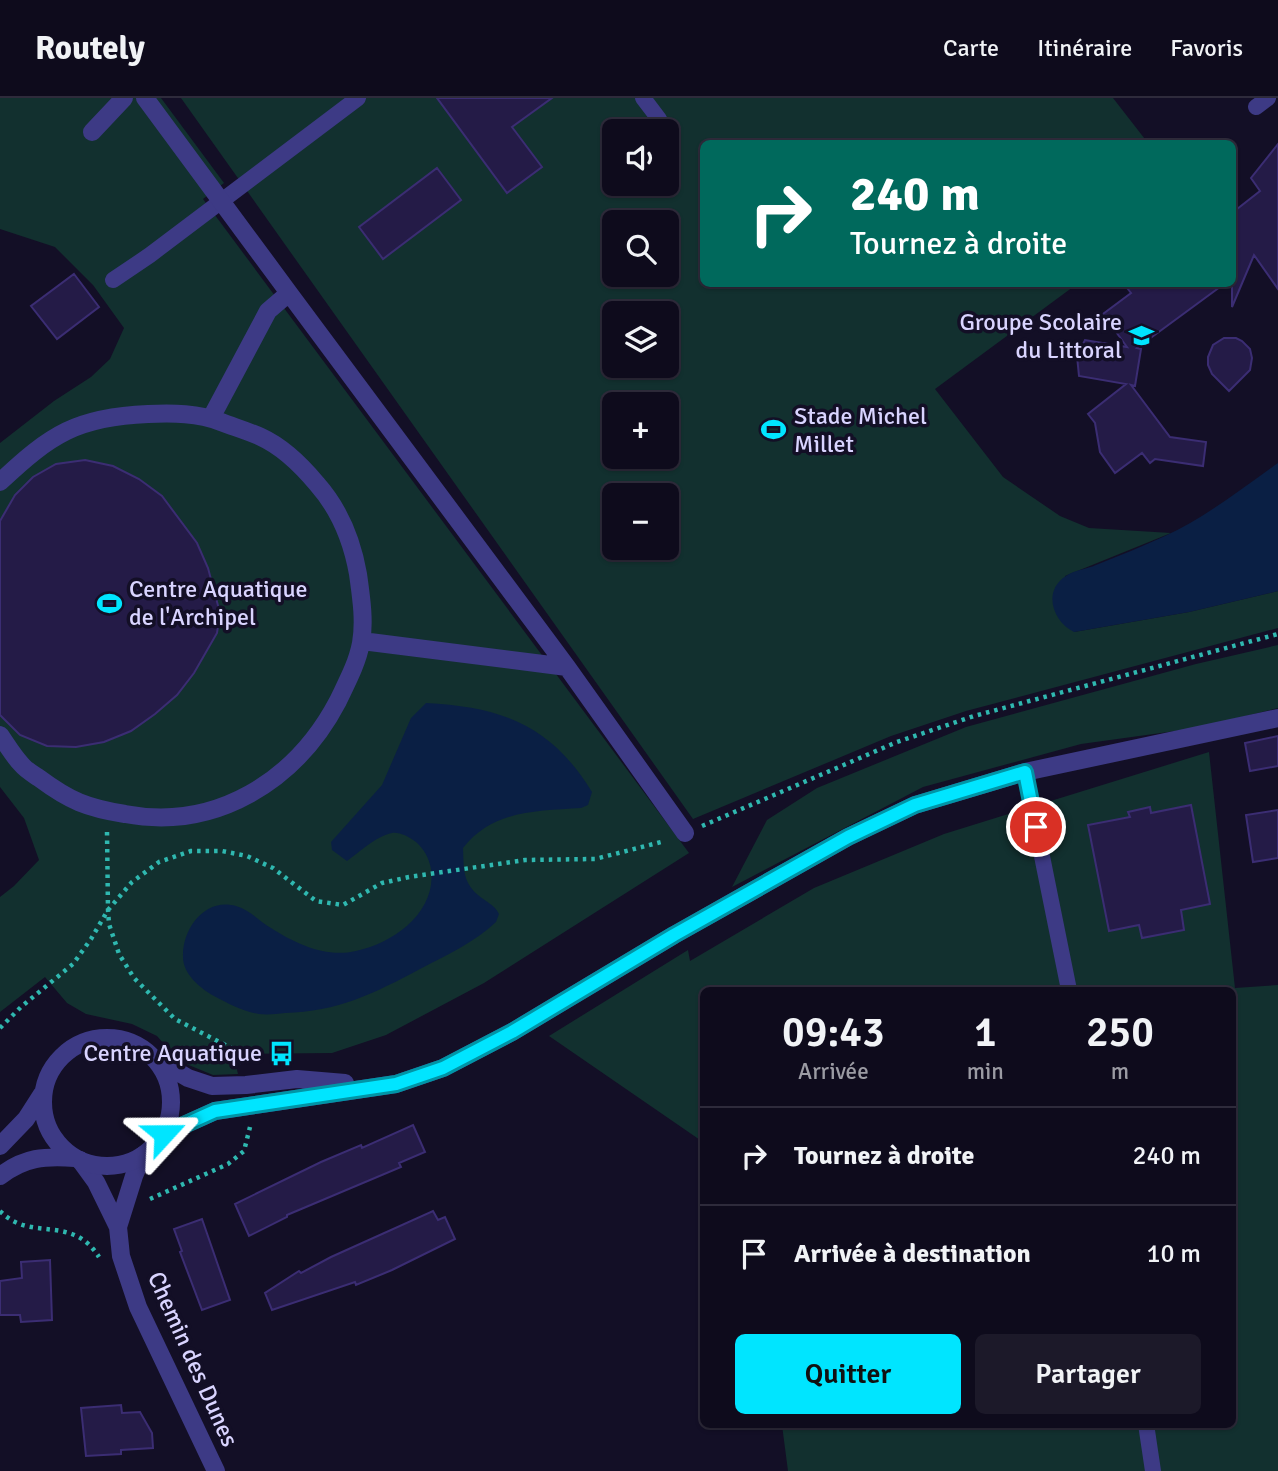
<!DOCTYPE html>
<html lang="fr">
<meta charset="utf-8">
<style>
:root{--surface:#0e0b1c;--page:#1c1929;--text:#f1f3f6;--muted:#9b9ba3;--line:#2e2b3b;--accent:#00e5ff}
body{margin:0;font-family:Signika,sans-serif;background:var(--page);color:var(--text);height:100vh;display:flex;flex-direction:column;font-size:26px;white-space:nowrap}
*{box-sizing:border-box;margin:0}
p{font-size:23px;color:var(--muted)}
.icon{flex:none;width:38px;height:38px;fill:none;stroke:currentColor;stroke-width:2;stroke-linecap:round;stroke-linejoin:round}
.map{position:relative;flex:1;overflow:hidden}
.sheet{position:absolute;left:700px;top:889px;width:536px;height:441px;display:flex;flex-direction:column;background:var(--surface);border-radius:10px;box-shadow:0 2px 5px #0004,0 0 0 2px var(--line)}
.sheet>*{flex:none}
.guide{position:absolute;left:700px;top:42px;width:536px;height:147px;border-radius:10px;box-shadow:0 2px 5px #0004,0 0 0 2px var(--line);background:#00695c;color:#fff;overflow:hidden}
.buttons{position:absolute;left:602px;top:21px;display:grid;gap:14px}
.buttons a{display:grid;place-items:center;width:77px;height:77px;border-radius:10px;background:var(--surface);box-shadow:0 2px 5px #0004,0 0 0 2px var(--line);font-size:35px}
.pin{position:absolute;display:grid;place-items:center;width:60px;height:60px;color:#fff;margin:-30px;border:4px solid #fff;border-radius:50%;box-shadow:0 2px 7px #0007}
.me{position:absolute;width:77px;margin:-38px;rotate:66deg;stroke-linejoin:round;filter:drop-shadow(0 0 5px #0008)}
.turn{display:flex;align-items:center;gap:24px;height:147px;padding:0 35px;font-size:32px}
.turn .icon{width:91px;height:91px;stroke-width:2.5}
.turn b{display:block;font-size:49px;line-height:60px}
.eta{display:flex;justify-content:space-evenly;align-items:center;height:119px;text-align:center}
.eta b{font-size:42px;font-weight:600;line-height:49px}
.button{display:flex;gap:14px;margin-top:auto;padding:14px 35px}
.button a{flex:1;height:80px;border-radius:10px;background:var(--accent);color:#111;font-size:28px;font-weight:600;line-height:80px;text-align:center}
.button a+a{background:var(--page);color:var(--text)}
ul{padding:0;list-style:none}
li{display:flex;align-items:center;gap:21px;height:98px;padding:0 35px;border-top:2px solid var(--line)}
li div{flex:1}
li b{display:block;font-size:26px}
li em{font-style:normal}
header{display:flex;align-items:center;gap:42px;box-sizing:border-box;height:98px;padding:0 35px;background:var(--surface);border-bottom:2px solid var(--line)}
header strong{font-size:33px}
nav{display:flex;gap:38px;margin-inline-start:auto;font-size:24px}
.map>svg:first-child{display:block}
</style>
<header>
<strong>Routely</strong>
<nav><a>Carte</a><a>Itinéraire</a><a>Favoris</a></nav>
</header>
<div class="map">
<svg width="1278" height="1373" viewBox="0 0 1278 1373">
<rect width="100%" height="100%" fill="#130f26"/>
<path fill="#12302f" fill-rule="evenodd" d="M0,0H161L224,85L203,101L689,755L484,885L386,937L332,955L233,956L238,976L213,977L179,963L157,938L132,926L86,916L67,905L45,879L0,914V799L14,788L39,762L24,720L0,689V345L54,303L91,279L110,261L124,230L93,187L55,149L0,131Z
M181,0H1113L1148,45L704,46V186H1077L935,291L1003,379L1060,418L1089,430L1171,435L1065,478L1074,534L1189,514L1278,493V530L966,613L891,638L693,721ZM614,33H667V86H614ZM614,124H667V177H614ZM614,215H667V268H614ZM614,306H667V359H614ZM614,397H667V450H614Z
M1278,547V610L1197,630L1081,646L923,689L732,789L767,722L817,690L966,629L1196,566Z
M1209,654L1235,890L1278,887V1373H788L782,1327L1232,1326V892H704L703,1044L549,938L688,852L690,863L814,790L944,736Z"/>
<path fill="#0a1f44" d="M1278,365V493L1189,514L1074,534C1053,524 1042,493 1066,478C1074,472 1087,471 1096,467C1119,458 1143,448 1165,438C1206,419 1241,391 1278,365Z
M426,605C502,609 551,627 592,694L588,707L581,710C536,713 493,712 463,750C464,770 462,783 478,797C486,804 494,806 499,816L496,824C475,844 445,858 420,871C375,895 337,914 285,915C277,916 267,917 259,916C244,914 227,905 214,898C200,890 183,876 183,859C182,831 205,799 236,808C250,812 259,823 271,830C296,846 326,860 356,853C394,845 437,814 431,771C429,760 424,751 416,744C409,739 400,734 392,735C376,738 360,754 347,763L332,752L331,744L382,687L411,620Z"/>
<path fill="#241b47" stroke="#3b2d73" stroke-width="2" d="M437,0H552L512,29L542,69L507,95Z
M1278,46V191L1254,157L1232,209V115L1260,93L1251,80Z
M437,70L461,102L383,161L359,129Z
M74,176L99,209L57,241L31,208Z
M1124,186H1224L1137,250L1141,251L1135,288L1131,287L1170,339L1206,344L1203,368L1155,361L1150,365L1142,355L1115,375L1100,354L1095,325L1088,316L1126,286L1079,278L1077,258L1085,242L1127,249L1103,216L1131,195Z
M1224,240H1236L1242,243L1250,251L1252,260L1250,272L1229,293L1212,276L1208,267V259L1213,247Z
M85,362L113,368L139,381L162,398L197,445L208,470L220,515L217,535L194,575L177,597L155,616L131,633L104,644L76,649L47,648L20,637L0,617V423L15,397L33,379L56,366Z
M1278,638V668L1250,673L1245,645Z
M1191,707L1210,806L1181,812L1184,832L1142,840L1139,827L1109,833L1088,727L1130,719L1128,714L1150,709L1151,715Z
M1278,712V760L1253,764L1246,717Z
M413,1027L425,1054L399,1065L401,1069L287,1117V1119L249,1138L235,1106L321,1064L361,1047L362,1050Z
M433,1113L438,1122L445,1119L455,1141L392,1172L356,1187L355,1184L272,1212L265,1195L299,1173L301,1175L331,1159Z
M202,1121L230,1202L202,1212L180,1154L182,1153L174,1131Z
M50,1162L52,1222L21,1224L20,1217H0V1183L22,1180L21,1164Z
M121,1307L122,1315L140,1314L152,1335L153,1350L121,1352V1356L86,1358L81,1310Z"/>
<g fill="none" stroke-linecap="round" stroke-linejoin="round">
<path stroke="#2fb8b0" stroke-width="4.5" stroke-dasharray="3.5 5" stroke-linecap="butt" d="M702,728L897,644L974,618L1278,536
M107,734L108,812L109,826L119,856L134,880L175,921L233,951L242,965
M0,930L21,909L73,866L91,841L108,812L132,784L159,764L191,753H222L247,758L273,770L316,803L343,807L382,785L409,779L525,762L595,761L665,743
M150,1101L228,1066L244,1053L250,1029
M0,1113C31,1145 71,1115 99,1159"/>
<path stroke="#3d3a85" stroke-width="16" d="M643,0L659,21
M1256,9L1268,0
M113,182L150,157L358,0
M1025,674L1069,892
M1146,1326L1153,1373"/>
<path stroke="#3d3a85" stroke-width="18" d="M145,0L289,195
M92,34L124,0
M211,320L268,213L289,195L567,569L685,735
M0,384C51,336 77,319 148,316C173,315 198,315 221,324C234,329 248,333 261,339C283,349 302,368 317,386C340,412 352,442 358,476C361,498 365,523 361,545C357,566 347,584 338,603C296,683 216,733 125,716C87,710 70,703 39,680C33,676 26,672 22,667C14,659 7,647 0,637
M362,543L567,569"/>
<path stroke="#3d3a85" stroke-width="18" d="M80,1062L96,1084L118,1129L121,1158L138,1209L216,1373
M118,1129L134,1078L143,1057"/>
<path stroke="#3d3a85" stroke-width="18" d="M43 1004a64 64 0 1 1 128 0a64 64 0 1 1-128 0Z
M159,963L188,980L212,988L246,987L297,981L345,985
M164,1036L215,1013L396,986L443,970L512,934L674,837L848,739L915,707L1025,674L1278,620
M0,1048L26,1021L42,996
M0,1078C25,1059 44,1058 75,1060"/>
</g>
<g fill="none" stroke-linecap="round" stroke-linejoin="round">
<defs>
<path id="route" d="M164,1036L215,1013L396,986L443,970L512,934L674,837L848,739L915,707L1025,674L1036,729"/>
</defs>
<use href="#route" stroke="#0095a6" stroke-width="18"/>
<use href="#route" stroke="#00e5ff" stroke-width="12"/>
</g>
<defs>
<symbol id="school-bare" viewBox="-9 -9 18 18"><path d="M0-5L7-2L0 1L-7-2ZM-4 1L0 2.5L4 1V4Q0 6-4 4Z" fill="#00e5ff" stroke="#130f26" stroke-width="2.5" paint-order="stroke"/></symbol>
<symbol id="stadium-bare" viewBox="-9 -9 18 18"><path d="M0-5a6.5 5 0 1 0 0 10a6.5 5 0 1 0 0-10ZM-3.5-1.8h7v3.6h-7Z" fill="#00e5ff" stroke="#130f26" stroke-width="2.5" paint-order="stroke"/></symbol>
<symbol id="bus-bare" viewBox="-9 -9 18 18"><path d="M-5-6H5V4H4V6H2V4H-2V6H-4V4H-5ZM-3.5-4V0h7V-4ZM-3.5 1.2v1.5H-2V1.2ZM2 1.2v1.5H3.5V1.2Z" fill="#00e5ff" stroke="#130f26" stroke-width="2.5" paint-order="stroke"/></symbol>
</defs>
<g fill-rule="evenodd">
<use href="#school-bare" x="1124" y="220" width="35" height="35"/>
<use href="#stadium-bare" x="756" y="314" width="35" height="35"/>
<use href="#stadium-bare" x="92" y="488" width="35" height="35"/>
<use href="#bus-bare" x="264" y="938" width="35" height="35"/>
</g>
<g text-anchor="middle" stroke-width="7" stroke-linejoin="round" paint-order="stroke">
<g font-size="24" fill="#d9d4ff" stroke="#130f26" text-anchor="end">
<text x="1122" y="232">Groupe Scolaire<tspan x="1122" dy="28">du Littoral</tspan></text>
<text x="794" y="326" text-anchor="start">Stade Michel<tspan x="794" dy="28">Millet</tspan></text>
<text x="129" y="499" text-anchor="start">Centre Aquatique<tspan x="129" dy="28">de l'Archipel</tspan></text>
<text x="262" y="963">Centre Aquatique</text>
</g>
<g font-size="24" fill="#d9d4ff" stroke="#130f26">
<text transform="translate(193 1261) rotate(66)" y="8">Chemin des Dunes</text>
</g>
</g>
</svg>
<div class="buttons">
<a><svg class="icon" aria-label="sound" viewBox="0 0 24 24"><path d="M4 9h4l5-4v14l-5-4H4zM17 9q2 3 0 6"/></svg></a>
<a><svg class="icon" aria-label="search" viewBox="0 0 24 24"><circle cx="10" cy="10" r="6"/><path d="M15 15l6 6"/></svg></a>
<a><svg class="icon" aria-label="layers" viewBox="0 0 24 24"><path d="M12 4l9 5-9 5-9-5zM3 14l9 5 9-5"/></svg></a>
<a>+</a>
<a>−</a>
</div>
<div class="pin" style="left:1036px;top:729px;background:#d93025"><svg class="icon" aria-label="arrive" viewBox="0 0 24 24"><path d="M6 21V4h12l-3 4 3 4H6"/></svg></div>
<svg class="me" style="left:164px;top:1036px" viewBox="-20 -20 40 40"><path d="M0-17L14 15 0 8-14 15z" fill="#00e5ff" stroke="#fff" stroke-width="4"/></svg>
<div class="guide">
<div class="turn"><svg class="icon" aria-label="right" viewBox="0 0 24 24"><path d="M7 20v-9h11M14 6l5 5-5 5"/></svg><div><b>240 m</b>Tournez à droite</div></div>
</div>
<section class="sheet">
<div class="eta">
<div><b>09:43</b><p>Arrivée</p></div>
<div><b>1</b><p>min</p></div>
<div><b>250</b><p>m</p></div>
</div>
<ul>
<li><svg class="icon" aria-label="right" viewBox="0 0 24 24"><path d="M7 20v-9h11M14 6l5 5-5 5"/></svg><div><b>Tournez à droite</b></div><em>240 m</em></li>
<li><svg class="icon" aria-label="arrive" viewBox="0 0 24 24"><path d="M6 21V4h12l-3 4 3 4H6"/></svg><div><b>Arrivée à destination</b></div><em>10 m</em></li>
</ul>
<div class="button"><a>Quitter</a><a>Partager</a></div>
</section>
</div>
